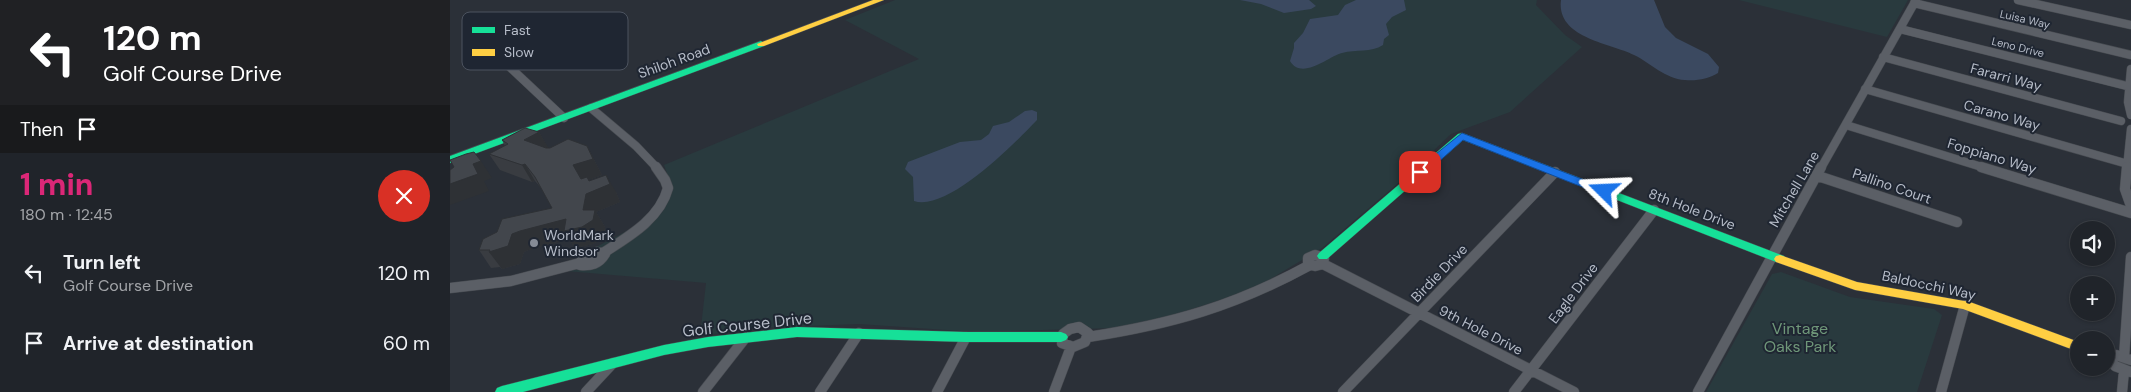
<!DOCTYPE html>
<meta charset="utf-8">
<style>
:root{--surface:#20242a;--page:#2d3036;--text:#f1f3f6;--muted:#a2a4a8;--line:#3d4147;--accent:#db2777}
body{margin:0;font-family:"DM Sans",sans-serif;background:var(--page);color:var(--text);height:100vh;display:flex;flex-direction:column;font-size:19px;white-space:nowrap}
*{box-sizing:border-box;margin:0}
p{font-size:16px;color:var(--muted)}
.icon{flex:none;width:28px;height:28px;fill:none;stroke:currentColor;stroke-width:2;stroke-linecap:round;stroke-linejoin:round}
.map{position:relative;flex:1;overflow:hidden}
.sheet{display:flex;flex-direction:column;background:var(--surface);width:450px}
.sheet>*{flex:none}
.top-card{background:#202124;color:#fff;overflow:hidden}
.controls{position:absolute;left:1620px;top:221px;display:grid;gap:10px}
.controls a{display:grid;place-items:center;width:45px;height:45px;border-radius:50%;background:var(--surface);box-shadow:0 1px 4px #0004,0 0 0 1px var(--line);font-size:25px}
.pin{position:absolute;display:grid;place-items:center;width:42px;height:42px;color:#fff;margin:-21px;border-radius:10px;box-shadow:0 2px 8px #0006}
.me{position:absolute;width:55px;margin:-28px;rotate:291deg;stroke-linejoin:round;filter:drop-shadow(0 0 4px #0008)}
.turn{display:flex;align-items:center;gap:18px;height:105px;padding:0 20px;font-size:22px}
.turn .icon{width:65px;height:65px;stroke-width:2.5}
.turn b{display:block;font-size:35px;line-height:42px}
.then{display:flex;align-items:center;height:48px;padding:0 20px;background:#0003;gap:10px;font-size:19px}
.round{display:grid;place-items:center;flex:none;width:52px;height:52px;border-radius:26px;background:var(--page)}
.summary{display:flex;align-items:center;justify-content:space-between;height:85px;padding:0 20px}
h1{font-size:30px;font-weight:800;line-height:38px;color:var(--accent)}
ul{padding:0;list-style:none}
li{display:flex;align-items:center;gap:15px;height:70px;padding:0 20px}
li div{flex:1}
li b{display:block;font-size:19px}
li em{font-style:normal}
main{display:flex;flex:1;min-height:0}
.map>svg:first-child{display:block}
</style>
<main>
<section class="sheet">
<div class="top-card">
<div class="turn"><svg class="icon" aria-label="left" viewBox="0 0 24 24"><path d="M17 20v-9H6M10 6l-5 5 5 5"/></svg><div><b>120 m</b>Golf Course Drive</div></div>
<div class="then">Then<svg class="icon" aria-label="arrive" viewBox="0 0 24 24"><path d="M6 21V4h12l-3 4 3 4H6"/></svg></div>
</div>
<div class="summary"><div><h1>1 min</h1><p>180 m · 12:45</p></div><a class="round" style="background:#d93025;color:#fff"><svg class="icon" aria-label="close" viewBox="0 0 24 24"><path d="M6 6l12 12M18 6L6 18"/></svg></a></div>
<ul>
<li><svg class="icon" aria-label="left" viewBox="0 0 24 24"><path d="M17 20v-9H6M10 6l-5 5 5 5"/></svg><div><b>Turn left</b><p>Golf Course Drive</p></div><em>120 m</em></li>
<li><svg class="icon" aria-label="arrive" viewBox="0 0 24 24"><path d="M6 21V4h12l-3 4 3 4H6"/></svg><div><b>Arrive at destination</b></div><em>60 m</em></li>
</ul>
</section>
<div class="map">
<svg width="1681" height="392" viewBox="0 0 1681 392">
<rect width="100%" height="100%" fill="#2b3038"/>
<path fill="#293a3e" d="M445,0H1087L1086,5L1115,35L1132,47L1060,112L1001,134L960,173L872,248L804,289L705,321L665,328L526,332L409,324L302,328L250,336L256,283L116,271L129,256L209,214L222,187L214,165L469,59L395,20Z
M1289,0H1458L1437,37Z
M1331,272L1400,297L1484,309L1492,315L1467,392H1256L1322,274Z"/>
<path fill="#3b4960" d="M790,0H859L866,6L861,9L834,13L811,4Z
M906,0H954L956,10L942,17L936,24L939,35L934,39L933,45C921,53 906,49 892,53C879,56 852,81 840,61L844,48V43L853,33L860,19L888,15L895,5Z
M1111,0H1204L1215,27L1226,38L1258,54L1269,67L1268,73C1258,79 1247,81 1235,80C1215,79 1201,63 1184,55C1160,43 1106,38 1111,0Z
M582,110L587,112V120C565,143 498,212 464,201L463,177L455,169L458,162L510,142L531,140L539,134L543,126L559,122L575,111Z"/>
<g fill="none" stroke-linecap="round" stroke-linejoin="round">
<defs>
<path id="street-far1" d="M1568,0L1681,25
M1464,3L1681,55
M1450,29L1681,87
M48,56L114,118
M1433,57L1671,121
M1681,69L1678,102L1681,115
M1415,89L1681,165
M141,108L186,146L207,168
M1396,125L1535,168
M1371,168L1466,0
M1677,168L1681,129"/>
<path id="street" d="M1531,167L1681,213
M1677,167L1675,189L1681,206
M1368,176L1507,222
M147,252L155,254C149,264 141,266 130,265L132,259Z
M153,253C178,237 210,219 218,188L215,180L206,167
M865,255L874,258L873,264L865,266L858,263V258Z
M873,264L1124,392
M0,288L61,281L130,263
M629,327L638,333L635,342L623,347L612,343L613,334L620,329Z
M638,337C722,324 785,306 860,265
M1674,357L1681,257
M1681,360L1666,355L1659,358L1665,366L1681,372
M136,392L163,363
M253,392L296,337
M370,392L409,333
M487,392L516,337
M604,392L621,347
M893,392L1105,172
M1064,392L1204,210
M1248,392L1371,167
M1491,392L1515,305
M1672,392L1674,371"/>
<path id="fast" d="M311,41L315,44L314,46L0,163V156Z
M1012,133L1334,256L1336,259L1334,262H1326L1013,140L877,259H869L867,256L869,253L1008,134Z
M347,327L516,332H611L616,334L618,337L616,340L611,342H516L347,337L258,347L214,355L73,392H45L47,388L52,386L214,345L258,337Z"/>
<path id="slow" d="M423,0H434L314,46H308L307,44Z
M1330,255L1407,282L1520,302L1629,342V352L1513,309L1405,290L1326,262L1324,259L1326,256Z"/>
</defs>
<use href="#street-far1" stroke="#474b51" stroke-width="9"/>
<use href="#street" stroke="#474b51" stroke-width="11"/>
<use href="#fast" stroke="#474b51" stroke-width="1"/>
<use href="#slow" stroke="#474b51" stroke-width="1"/>
<use href="#street-far1" stroke="#5b5f66" stroke-width="8"/>
<use href="#street" stroke="#5b5f66" stroke-width="10"/>
<use href="#fast" fill="#16e098" fill-rule="evenodd"/>
<use href="#slow" fill="#ffcf43" fill-rule="evenodd"/>
</g>
<path fill="#393c41" d="M89,132L98,148L137,146L152,175L138,180L166,192L170,202L146,212L155,227L154,238L143,244L125,248L119,239L81,249L74,252L70,264L52,269L50,267L41,268L29,250L102,208L91,188L85,181L82,182L50,170L39,154L55,146L52,140Z"/>
<path fill="#2e3135" d="M89,132L99,149L74,140Z
M137,146L152,175L133,182L123,165Z
M31,161L42,178L34,181L39,191L0,205V184L23,164Z
M75,164L85,181L82,182L72,165Z
M156,175L166,192L170,202L146,212L155,227L154,238L143,244L125,248L119,239L81,249L74,252L70,264L52,269L39,252L62,234L133,210L136,194Z"/>
<path fill="#42464c" stroke="#2e3135" d="M75,128L89,132L74,140L96,148H100L118,139L137,146L143,159L123,165L131,179L137,177L139,181L156,175L160,184L136,194L133,210H145L143,220L132,227L114,231L116,219L70,231L62,234L58,246L39,252L40,250H29L33,239L47,232L52,219L102,208L85,177L75,164L72,165L39,154L58,144L52,140Z
M24,152L31,161L23,164L28,174L0,184V170L4,167L0,160L16,154Z"/>
<path fill="#1a73e8" stroke="#114b97" d="M1012,133L1158,189L1160,191L1158,194H1150L1013,140L974,175H966V170Z"/>
<circle fill="#858b96" stroke="#1f2632" stroke-width="2" cx="84" cy="243" r="5"/>
<g text-anchor="middle" stroke-width="4" stroke-linejoin="round" paint-order="stroke">
<g font-size="11" fill="#b6bcc8" stroke="#1f2632">
<text transform="translate(1575 19) rotate(13)" y="4">Luisa Way</text>
<text transform="translate(1568 47) rotate(14)" y="4">Leno Drive</text>
</g>
<g font-size="14" fill="#b6bcc8" stroke="#1f2632">
<text transform="translate(224 61) rotate(-20)" y="5">Shiloh Road</text>
<text transform="translate(1556 77) rotate(15)" y="5">Fararri Way</text>
<text transform="translate(1552 115) rotate(16)" y="5">Carano Way</text>
<text transform="translate(1542 156) rotate(17)" y="5">Foppiano Way</text>
<text transform="translate(1442 186) rotate(19)" y="5">Pallino Court</text>
<text transform="translate(1344 189) rotate(-60)" y="5">Mitchell Lane</text>
<text transform="translate(1242 209) rotate(21)" y="5">8th Hole Drive</text>
<text transform="translate(989 273) rotate(-46)" y="5">Birdie Drive</text>
<text transform="translate(1479 285) rotate(12)" y="5">Baldocchi Way</text>
<text transform="translate(1123 293) rotate(-53)" y="5">Eagle Drive</text>
<text transform="translate(1031 330) rotate(27)" y="5">9th Hole Drive</text>
</g>
<g font-size="14" fill="#b6bcc8" stroke="#1f2632" text-anchor="start">
<text x="94" y="240">WorldMark<tspan x="94" dy="16">Windsor</tspan></text>
</g>
<g font-size="16" fill="#b6bcc8" stroke="#1f2632">
<text transform="translate(297 324) rotate(-6)" y="6">Golf Course Drive</text>
</g>
<g font-size="16" fill="#6f9779" stroke="#1f2632">
<text x="1350" y="334">Vintage<tspan x="1350" dy="18">Oaks Park</tspan></text>
</g>
</g>
<rect x="12" y="12" width="166" height="58" rx="8" fill="#1f2632" stroke="#4c535f" stroke-width="1"/>
<rect x="22" y="27" width="23" height="6" fill="#16e098"/>
<rect x="22" y="49" width="23" height="7" fill="#ffcf43"/>
<g font-size="14" fill="#b6bcc8">
<text x="54" y="35">Fast</text>
<text x="54" y="57">Slow</text>
</g>
</svg>
<div class="controls">
<a><svg class="icon" aria-label="sound" viewBox="0 0 24 24"><path d="M4 9h4l5-4v14l-5-4H4zM17 9q2 3 0 6"/></svg></a>
<a>+</a>
<a>−</a>
</div>
<div class="pin" style="left:970px;top:172px;background:#d93025"><svg class="icon" aria-label="arrive" viewBox="0 0 24 24"><path d="M6 21V4h12l-3 4 3 4H6"/></svg></div>
<svg class="me" style="left:1154px;top:191px" viewBox="-20 -20 40 40"><path d="M0-17L14 15 0 8-14 15z" fill="#1a73e8" stroke="#fff" stroke-width="4"/></svg>
</div>
</main>
